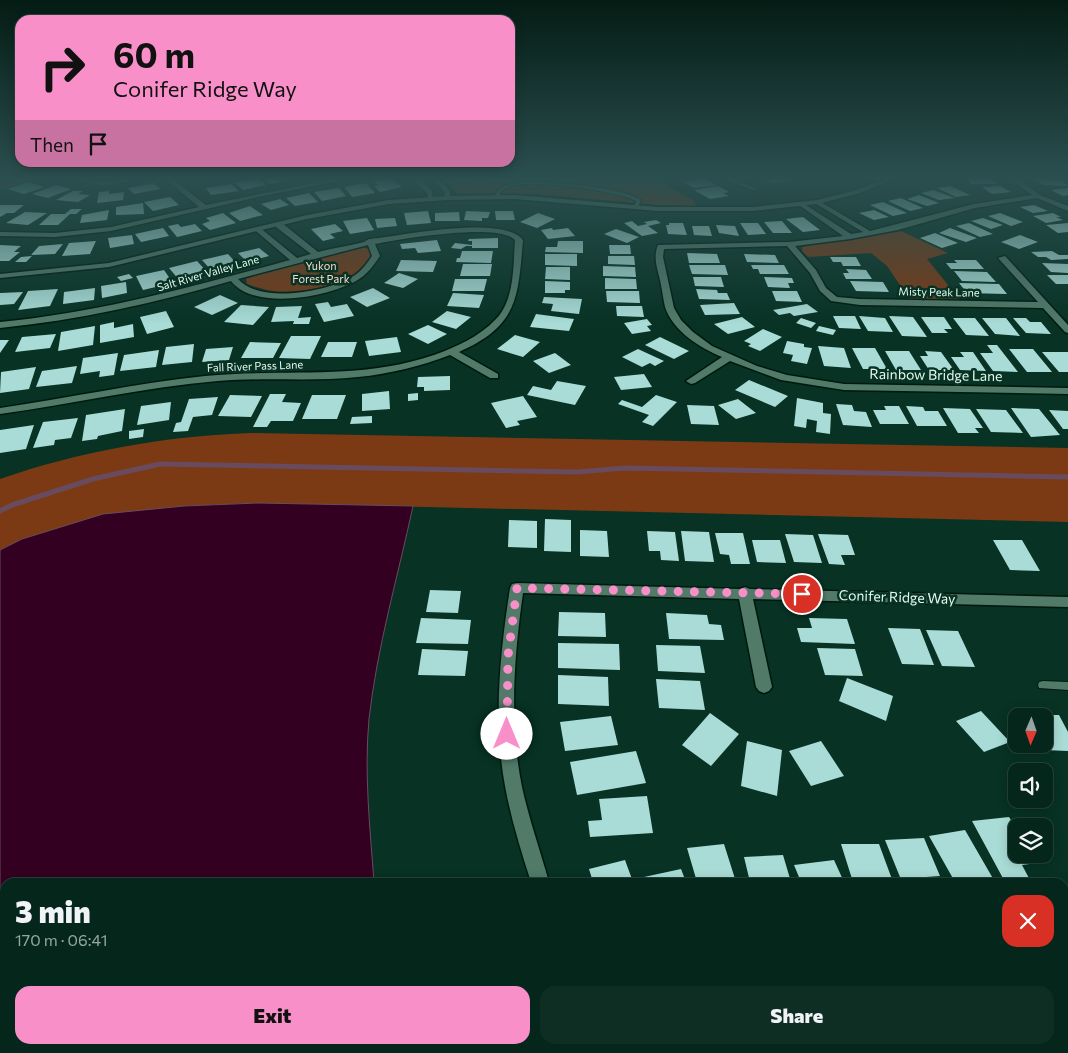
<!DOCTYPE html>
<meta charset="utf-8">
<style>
:root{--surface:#05261b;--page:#0e2e24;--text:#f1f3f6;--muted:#97a5a3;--line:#26433a;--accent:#f98fc9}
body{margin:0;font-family:Commissioner,sans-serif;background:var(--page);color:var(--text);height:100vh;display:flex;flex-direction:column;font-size:19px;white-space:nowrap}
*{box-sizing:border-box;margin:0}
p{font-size:16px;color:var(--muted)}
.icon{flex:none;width:28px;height:28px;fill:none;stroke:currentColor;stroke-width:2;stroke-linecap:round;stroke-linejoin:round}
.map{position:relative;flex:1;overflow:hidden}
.sheet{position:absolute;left:0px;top:878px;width:1069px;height:176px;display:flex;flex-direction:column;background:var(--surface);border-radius:15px 15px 0 0;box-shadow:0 2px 12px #0003,0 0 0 1px var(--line)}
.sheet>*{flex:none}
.top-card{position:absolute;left:15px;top:15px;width:500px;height:152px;border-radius:15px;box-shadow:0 2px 12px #0003,0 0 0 1px var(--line);background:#f98fc9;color:#111;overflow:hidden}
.needle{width:32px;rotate:182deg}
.tools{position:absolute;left:1008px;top:708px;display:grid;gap:10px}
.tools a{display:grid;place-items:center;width:45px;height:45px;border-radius:10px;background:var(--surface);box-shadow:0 2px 12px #0003,0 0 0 1px var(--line);font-size:25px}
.pin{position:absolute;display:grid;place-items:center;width:42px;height:42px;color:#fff;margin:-21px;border:2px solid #fff;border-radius:50%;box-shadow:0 1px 5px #0007}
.me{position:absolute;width:55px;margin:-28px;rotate:0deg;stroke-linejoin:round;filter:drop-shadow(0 0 4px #0008)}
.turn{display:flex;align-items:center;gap:18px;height:105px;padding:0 15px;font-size:22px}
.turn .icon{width:65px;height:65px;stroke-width:2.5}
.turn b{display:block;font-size:35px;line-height:42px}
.then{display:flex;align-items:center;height:48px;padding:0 15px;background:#0003;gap:10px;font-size:19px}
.round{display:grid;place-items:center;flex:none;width:52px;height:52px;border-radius:15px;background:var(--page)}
.summary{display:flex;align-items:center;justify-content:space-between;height:85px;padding:0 15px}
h1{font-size:30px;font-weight:800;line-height:38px}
.cta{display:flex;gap:10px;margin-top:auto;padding:10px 15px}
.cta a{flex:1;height:58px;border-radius:15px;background:var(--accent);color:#111;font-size:20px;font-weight:800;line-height:58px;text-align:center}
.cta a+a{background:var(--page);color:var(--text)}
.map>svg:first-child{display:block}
</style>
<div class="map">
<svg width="1068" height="1053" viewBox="0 0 1068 1053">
<rect width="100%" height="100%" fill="#073224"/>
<path fill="#7c3a14" d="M0,177H36L34,180L0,190Z
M440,177H652L694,201L696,206L657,205L538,194L457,193Z
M901,231L948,253L927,259L961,301L910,300L887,266L871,253L808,257L802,251V247L811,245Z
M354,247H364L370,250C376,285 297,294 273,291C264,290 256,287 247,284L246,279L254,276Z
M251,433L1068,448V522L258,503L184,506L22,539L0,550V479C81,451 165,436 251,433Z"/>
<path fill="#340021" stroke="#694b5f" d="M258,503L413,506C398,576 377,647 369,719C364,773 370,828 374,882H5V990L0,991V550L22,539L103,514L184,506Z"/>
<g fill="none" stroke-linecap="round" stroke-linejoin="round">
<path stroke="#694b5f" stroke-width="5" d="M0,511L12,505L93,479L160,464L577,472L625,468L1068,477"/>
</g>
<path fill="#a9dcd6" d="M262,177H291L293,179L270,184Z
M762,177H786L791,180L772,183Z
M258,178L266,185L243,190L235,183Z
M391,178L402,187L380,192L374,186L378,185L373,181Z
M704,178L716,185L694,188L683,182Z
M965,178H990L997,184H971Z
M1036,179L1061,180L1068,186L1043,185Z
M28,182L44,187L24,194L8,189Z
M154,183L160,189L134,194L128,188Z
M366,183L375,193L352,197L344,187Z
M231,184L239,191L211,195L206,188Z
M56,185L71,189L48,198L32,194Z
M718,186L729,192L723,193L729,196L710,199L694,190Z
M950,186L970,195L956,197L937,188Z
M1000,186L1011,192L992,194L982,187Z
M339,188L346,196L322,201L314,192Z
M1068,188V195L1063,196L1051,190Z
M933,190L955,198L939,200L921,193Z
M73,191H83L78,194L90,195L78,202L56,200Z
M109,191V194L124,192L123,200L97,203L99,192Z
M309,193L318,202L295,206L286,198Z
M919,195L939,203L927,206L907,199Z
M170,197L179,205L153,211L144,202Z
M901,198L923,208L910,211L888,201Z
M280,199L289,205L271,210L261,204Z
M883,202L907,213L893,216L870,205Z
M143,203L144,214L116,215V207Z
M0,205H24L14,213H7L0,217Z
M1034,205L1048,211L1033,213L1020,207Z
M250,206L263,215L240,221L229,213Z
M71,209H82L76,214H70L58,225H39L51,214H65Z
M109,210L107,220L80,223L82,215Z
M874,210L889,217L874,220L859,213Z
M428,211L431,223L407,225L404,213Z
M466,211L490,212L488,218H482V221L464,220Z
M495,211H513L515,220H496Z
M25,212L47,213L28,225L6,223Z
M459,212L460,221H435V213Z
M223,213L236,223L210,230L202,224L210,221L206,218Z
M538,213L555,219L537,228L520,222Z
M1000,213L1023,222L1011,226L988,216Z
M1053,213L1061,217H1056L1063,220L1046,223L1033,216Z
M803,217L820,230L803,232L786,219Z
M367,218L374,230L350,234L343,221Z
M395,218L397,226L377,228L375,219Z
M983,218L1003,225L991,229L971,221Z
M656,220L661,223L648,226L658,233L642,236L624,223L632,221L638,226L647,224L644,222Z
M782,221L792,233H773L764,222Z
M669,223H683L687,235L668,234L666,225H669Z
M740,223H758L766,234L748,235Z
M969,223L993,234L980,237L956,226Z
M1068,223V232L1058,233L1046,225Z
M178,224L181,227L195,224L202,231L177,237L168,226Z
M335,224L343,231L330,234L335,238L323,241L311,229Z
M716,225L735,226L739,236L719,233Z
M692,226H709L712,236L694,235Z
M163,228L169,236L141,242L135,234Z
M552,228L553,230L568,228L575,236L548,239L541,230Z
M950,228L977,238L966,242L939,233Z
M616,229L639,237L627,243L604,234Z
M935,233L958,243L942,248L920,238Z
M132,235L134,244L110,248L108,238Z
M1020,235L1038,242L1019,249L1001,242Z
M498,238V248H472V246H466L461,249L451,248L455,243L472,245V241H468L469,239Z
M437,240L441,251L418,253L415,248L402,249L400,244Z
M96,241L90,254L62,256L69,243Z
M558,241H583V253L545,252L546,247H557Z
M63,244L55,254L31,255L39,246Z
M0,245L21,246L14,252H20L9,261H0Z
M609,245H630L631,254H610Z
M259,248L269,256L247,262L238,253Z
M462,251H493L491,263L456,262L457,258H460Z
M1052,251L1059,255H1068V259L1051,260L1046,257H1038L1031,252Z
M687,253L717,254L720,263H689Z
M228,254L238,265L212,271L202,260Z
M545,254H577V266L545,265Z
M744,254L775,255L779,263L747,262Z
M32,256L26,262H15L21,257Z
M608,256H634L635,265L608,264Z
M830,257H856L861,266H843L841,262H833Z
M401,260L437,261L433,272L396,271Z
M954,260H976L984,269H951L946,263H957Z
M197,261L208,273L180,281L169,268Z
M1042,263L1068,264V273L1051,272Z
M463,264H492L490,276H460Z
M689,265H725L728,275L692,274Z
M751,265H784L789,274H760L758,269H753Z
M603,266L635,267L636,277L603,276Z
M546,267H570V280L545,279Z
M846,269L866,270L872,279H846L843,273H849Z
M164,270L173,283L143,290L136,276Z
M954,271L987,272L996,282L962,281Z
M399,273L418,279L403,288L384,283Z
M129,274L133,278L121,281L117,277Z
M1047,275H1068V284H1056Z
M693,277H721L724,287L695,286Z
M764,277L792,278L794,283H788L790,288L768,287Z
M605,278L636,279L637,289H605Z
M455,279H487L484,291H452Z
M545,281L570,282V290H565V293H545Z
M850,281L883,282L889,292L856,291Z
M126,282L127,293L102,298L101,286Z
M959,283L999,284L1007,294L967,293Z
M95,288L94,300L63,304L64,292Z
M373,288L390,298L367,307L350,297Z
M58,289L50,306L18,310L28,291Z
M696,289L717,290L718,293H727L730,300L699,299Z
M606,291H639L640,303L607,302Z
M772,291H797L802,302L776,301Z
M23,292L14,304L0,305V293Z
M453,293L484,295L479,308L447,306Z
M220,295L238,303L212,315L194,307Z
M544,297L582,299L579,314L551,311L553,304L542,303Z
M328,302L331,307L347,304L354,316L324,322L315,304Z
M734,303L740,314L705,315L700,305Z
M807,304L818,312L794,316L790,313L779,315L773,310Z
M241,305L269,307L253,325L224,322Z
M302,306L298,318L311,317L309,324H293L294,321L271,322L276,307Z
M616,306H642L644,317L617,316Z
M166,311L174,327L147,334L140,317Z
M447,311L471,317L456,329L432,322Z
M536,314L574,319L569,331L530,327Z
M833,316H855L861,329L839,328Z
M859,316L885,318L893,332L868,331Z
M889,316L913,317L927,337L902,336Z
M742,317L755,327L728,334L714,324Z
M921,317H944L952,329H944L948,333H932Z
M801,318L816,323L811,328L796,323Z
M953,318H975L989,336L966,335Z
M982,318H1006L1020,336L995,334Z
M1013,318H1026L1030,322H1041L1051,334L1026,333Z
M647,319L652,325L647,326L651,331L632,334L624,323Z
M114,322V328L133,324L134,337L100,343V325Z
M428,325L447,334L428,344L408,334Z
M95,326L93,345L58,351L61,332Z
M819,326L836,330L833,335L816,331Z
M763,329L782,337L760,351L748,346L751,344L744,341Z
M56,334L50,348L15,352L22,337Z
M515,335L540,342L523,357L497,349Z
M291,336H321L310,359L279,358Z
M397,337L401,352L369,356L365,341Z
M660,337L689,351L674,359L645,345Z
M0,340H9L0,353Z
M787,341L804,344V347L812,348L807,364L791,361L793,355L783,353Z
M250,342L281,343L273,358H241Z
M328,342H357L352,357H321Z
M194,344L192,362L162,365L166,347Z
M987,345H997L1018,372L993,371L980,353H993Z
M818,346L844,348L851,368L824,366Z
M233,347L229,360L202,362L206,349Z
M852,348H875L887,369H863Z
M638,349L664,361L655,366L650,363L642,367L622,357Z
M1009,349H1033L1052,372H1027Z
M159,350L156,367L120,371L124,355Z
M885,351H909L921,370H896Z
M925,351L941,352L954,370H929L920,356H928Z
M960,352H973L986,371L960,370L951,357H964Z
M1042,352H1068V372H1059Z
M118,353L114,375L99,377L100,371L80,374L83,358Z
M555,353L571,365L549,373L533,361Z
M77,366L72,383L36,387L42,371Z
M36,367L29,389L0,393L1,372Z
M644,374L652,387L621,390L614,377Z
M450,376V390L424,391V387H417L418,377Z
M749,380L788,396L775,407L735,390Z
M557,381L586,386L575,405L527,395L533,386L551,390Z
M389,391L390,409L362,411V394Z
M418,393V400L408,401V394Z
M270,394H286L282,402L301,403L293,421H271L267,427H253Z
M230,395L262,396L251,417L218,416Z
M312,395H346L337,419H302Z
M656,395L677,402L653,426L642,422L649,415L618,404L622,400L642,407Z
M523,396L537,417L517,421L520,425L506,428L491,403Z
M218,397L212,415L193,417L188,431L173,432L176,423L181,422L189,399Z
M797,398L823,403V413L831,414L830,434L816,432L817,421L807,419L806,428L794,426Z
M738,399L756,413L736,419L718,405Z
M171,402L169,420L137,425L141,406Z
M836,404L852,405L854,411L866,412L872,427L843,425Z
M687,405L714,406L719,425L691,424Z
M884,406H899L909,424H880L873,410H886Z
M906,406L923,407L925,411H938L947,426H917Z
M943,408L970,409L983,428H975L979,433H958Z
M1011,408L1039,409L1060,435L1031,437Z
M125,409L122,431L98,436L97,439L82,441L86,415Z
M976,409L1006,410L1023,433L991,432Z
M1049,410L1068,411V429H1063Z
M372,416V423L350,424L352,417Z
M78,418L71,438L55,440L54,445L33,448L43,422Z
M34,425L26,449L0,453V430Z
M144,429L143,437L129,439V431Z
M545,519L571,520V552L544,551Z
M509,520L537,521V548L508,547Z
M580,530L607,531L609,557L580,556Z
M647,531L675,532L679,561L661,560L660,551H649Z
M681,531L709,532L714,562L685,561Z
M715,533H743L750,564H731L729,555L720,554Z
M785,534L813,535L822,563L794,562Z
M818,534L848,535L855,555H841L845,565L829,564Z
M752,540H780L786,563L757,562Z
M993,540H1022L1040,571L1010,570Z
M430,590L461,591L458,613L426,612Z
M559,612L605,613L606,637L558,636Z
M666,613L707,615L709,624L721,625L724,640L669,639Z
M421,618L471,620L468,644L416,643Z
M809,618L847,619L855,644L801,642L797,628H812Z
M888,628L920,629L934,665L902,664Z
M926,630L958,631L975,667L942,666Z
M558,643L619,644L620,670L558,668Z
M656,645L700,646L705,673L658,671Z
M817,648L855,649L863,676L825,675Z
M422,649L468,651L465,676L418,675Z
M558,675L608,677L609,706L558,704Z
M847,678L893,696L886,721L839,701Z
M656,679L700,681L705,710L659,708Z
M981,711L1010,742L984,752L956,721Z
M710,713L739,734L711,766L682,745Z
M1044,715H1059L1068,732V751L1044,750L1041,744H1044Z
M611,716L618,745L565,751L560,722Z
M747,741L782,750L777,796L741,786Z
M821,741L844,776L811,786L789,751Z
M636,751L646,783L577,795L570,762Z
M647,796L653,833L590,837L588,821L602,820L599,799Z
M1009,817L1016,828V854H1031L1037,863L1022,865L1031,882H1005L972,821Z
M965,830L995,882H955L929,836Z
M924,838L940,876L926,877L928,882H902L885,840Z
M724,844L736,882H697L687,848Z
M841,844H879L893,882H853Z
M783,855L791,882H750L744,857Z
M625,860L633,882H593L589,869Z
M834,860L844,882H801L794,865Z
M681,869L686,882H646L644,877Z
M1068,1011V1049L1064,1041V1012Z
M154,1049H200V1053H154Z
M216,1049H242V1051L216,1053Z
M853,1049H872L873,1053H837Z
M885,1049H931L933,1053H887Z
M949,1049H996L998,1053H950Z
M1008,1049H1054L1056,1053H1009Z"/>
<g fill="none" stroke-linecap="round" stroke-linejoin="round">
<defs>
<path id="lane" d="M532,182C560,183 619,186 641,200L638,207L636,208L634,207L636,201C613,190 532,179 508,187C503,189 500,193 498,198L494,197C501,181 517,183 532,182Z
M1043,681L1068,682V690L1039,688L1038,685L1039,682Z"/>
<path id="street" d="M61,177C75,177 89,182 104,182C118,182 132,177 146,177L104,186Z
M163,177H170L206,205L344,177H357L258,197L111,231L55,237L0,236V232L55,233L111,227L199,207Z
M410,177H417L432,191L433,200H429L427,193Z
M431,177H437L450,191V199H446L444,191Z
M718,177H727L758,189L753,190Z
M1008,177H1015L1040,195L1068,206V211L1037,198L975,208L898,230L850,239L795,246L816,270L826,288L837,297L860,299L1038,302L998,258L1005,256L1068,325V333L1065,332L1043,308L860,305L831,301L820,291L810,273L787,246L664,249L663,257L674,308L681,320L693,332L712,346L757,366L787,375L844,384L1068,388V394L844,390L781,380L730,361L695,383L691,384L686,381L722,357C700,348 673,331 665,307C663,298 662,289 660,280C657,268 653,257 658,245L789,242L843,236L799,205V203L801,202L851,234L863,232L815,203V201H819L870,231L974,204L1032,195Z
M276,223H282L318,252C333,248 349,246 364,242C366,241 368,239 370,239C401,236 502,214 523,240C518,298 518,326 459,352L498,374V378H490L450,355C421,366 390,374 358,377C312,382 265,377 218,381C145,387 73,404 0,414V408C69,398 137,383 205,376C283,368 358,381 434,355C456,347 479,337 496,319C515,299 513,266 515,240C499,222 400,239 375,244L380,256C373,266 367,275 356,281C328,297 254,311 231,281C155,303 79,320 0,328V322C102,312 191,287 290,260L256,231V227H259L297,258L311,254L276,227ZM368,245L372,256C366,265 360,273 350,278C324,292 260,304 238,279Z
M517,583L740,589L745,587L750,589L1068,597V607L753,599L772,687L769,691L764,693L759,691L756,687L739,599L523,593C514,657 509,723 522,787C529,819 540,850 549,882H531C521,851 511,819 505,786C493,721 500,653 510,588L512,584Z
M1068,923V943L1064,944V924Z
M101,1049H123V1053H101Z
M446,1049H485L483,1053H444Z"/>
<path id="secondary" d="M890,177H899L857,194L817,204L753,211H658L515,199L448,200L389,204L307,219L109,267L0,278V274L109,263L307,215L389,200L448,196L515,195L658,207H753L817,200L853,191Z"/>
</defs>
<use href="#lane" stroke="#00190f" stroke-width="2"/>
<use href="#street" stroke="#00190f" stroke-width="3"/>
<use href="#secondary" stroke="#00190f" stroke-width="3"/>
<path stroke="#618477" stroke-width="2" stroke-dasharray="3 1" stroke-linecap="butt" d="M484,178L498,181
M455,184L453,183L485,177"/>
<use href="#lane" fill="#517a69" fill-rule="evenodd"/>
<use href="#street" fill="#517a69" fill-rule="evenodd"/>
<use href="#secondary" fill="#517a69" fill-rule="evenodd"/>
</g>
<linearGradient id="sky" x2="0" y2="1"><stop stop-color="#041c14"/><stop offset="0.55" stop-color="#2b4f50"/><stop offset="1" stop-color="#2b4f50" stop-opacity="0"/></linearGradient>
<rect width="1068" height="324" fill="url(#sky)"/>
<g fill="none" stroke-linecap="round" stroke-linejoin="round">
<path stroke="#f98fc9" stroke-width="9" stroke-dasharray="0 16.2" d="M507,734L508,656L517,588L802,594"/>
</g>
<g text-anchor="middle" stroke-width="5" stroke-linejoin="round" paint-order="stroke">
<g font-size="11" fill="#f8dccf" stroke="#073224">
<text x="321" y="270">Yukon<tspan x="321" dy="13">Forest Park</tspan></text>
</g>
<g font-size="11" fill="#e4faf0" stroke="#073224">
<text transform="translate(208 273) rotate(-16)" y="4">Salt River Valley Lane</text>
<text transform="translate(939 292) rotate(1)" y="4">Misty Peak Lane</text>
<text transform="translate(255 366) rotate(-2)" y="4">Fall River Pass Lane</text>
</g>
<g font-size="14" fill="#e4faf0" stroke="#073224">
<text transform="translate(936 375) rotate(1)" y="5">Rainbow Bridge Lane</text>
<text transform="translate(897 597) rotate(2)" y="5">Conifer Ridge Way</text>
</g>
</g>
</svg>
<div class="tools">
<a><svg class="needle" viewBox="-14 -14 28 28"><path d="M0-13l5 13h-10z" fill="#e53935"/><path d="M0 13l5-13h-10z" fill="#97a5a3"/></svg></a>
<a><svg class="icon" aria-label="sound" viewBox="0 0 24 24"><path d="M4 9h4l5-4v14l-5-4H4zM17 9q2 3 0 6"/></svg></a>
<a><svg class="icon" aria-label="layers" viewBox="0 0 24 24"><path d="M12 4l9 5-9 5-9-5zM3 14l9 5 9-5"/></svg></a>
</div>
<div class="pin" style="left:802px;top:594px;background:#d93025"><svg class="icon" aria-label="arrive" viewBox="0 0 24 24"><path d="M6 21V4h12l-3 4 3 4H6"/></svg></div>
<svg class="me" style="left:507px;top:734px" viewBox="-20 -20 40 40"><circle r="19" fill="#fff"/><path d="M0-13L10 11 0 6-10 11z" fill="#f98fc9"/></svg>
<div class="top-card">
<div class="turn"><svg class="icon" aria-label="right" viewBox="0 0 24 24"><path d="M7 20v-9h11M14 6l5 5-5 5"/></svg><div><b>60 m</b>Conifer Ridge Way</div></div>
<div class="then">Then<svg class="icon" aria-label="arrive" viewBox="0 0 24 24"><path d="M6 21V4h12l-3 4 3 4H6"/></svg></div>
</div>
<section class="sheet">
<div class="summary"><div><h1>3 min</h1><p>170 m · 06:41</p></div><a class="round" style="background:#d93025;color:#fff"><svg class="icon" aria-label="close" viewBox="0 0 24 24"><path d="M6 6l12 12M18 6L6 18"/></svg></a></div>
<div class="cta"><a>Exit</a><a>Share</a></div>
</section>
</div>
